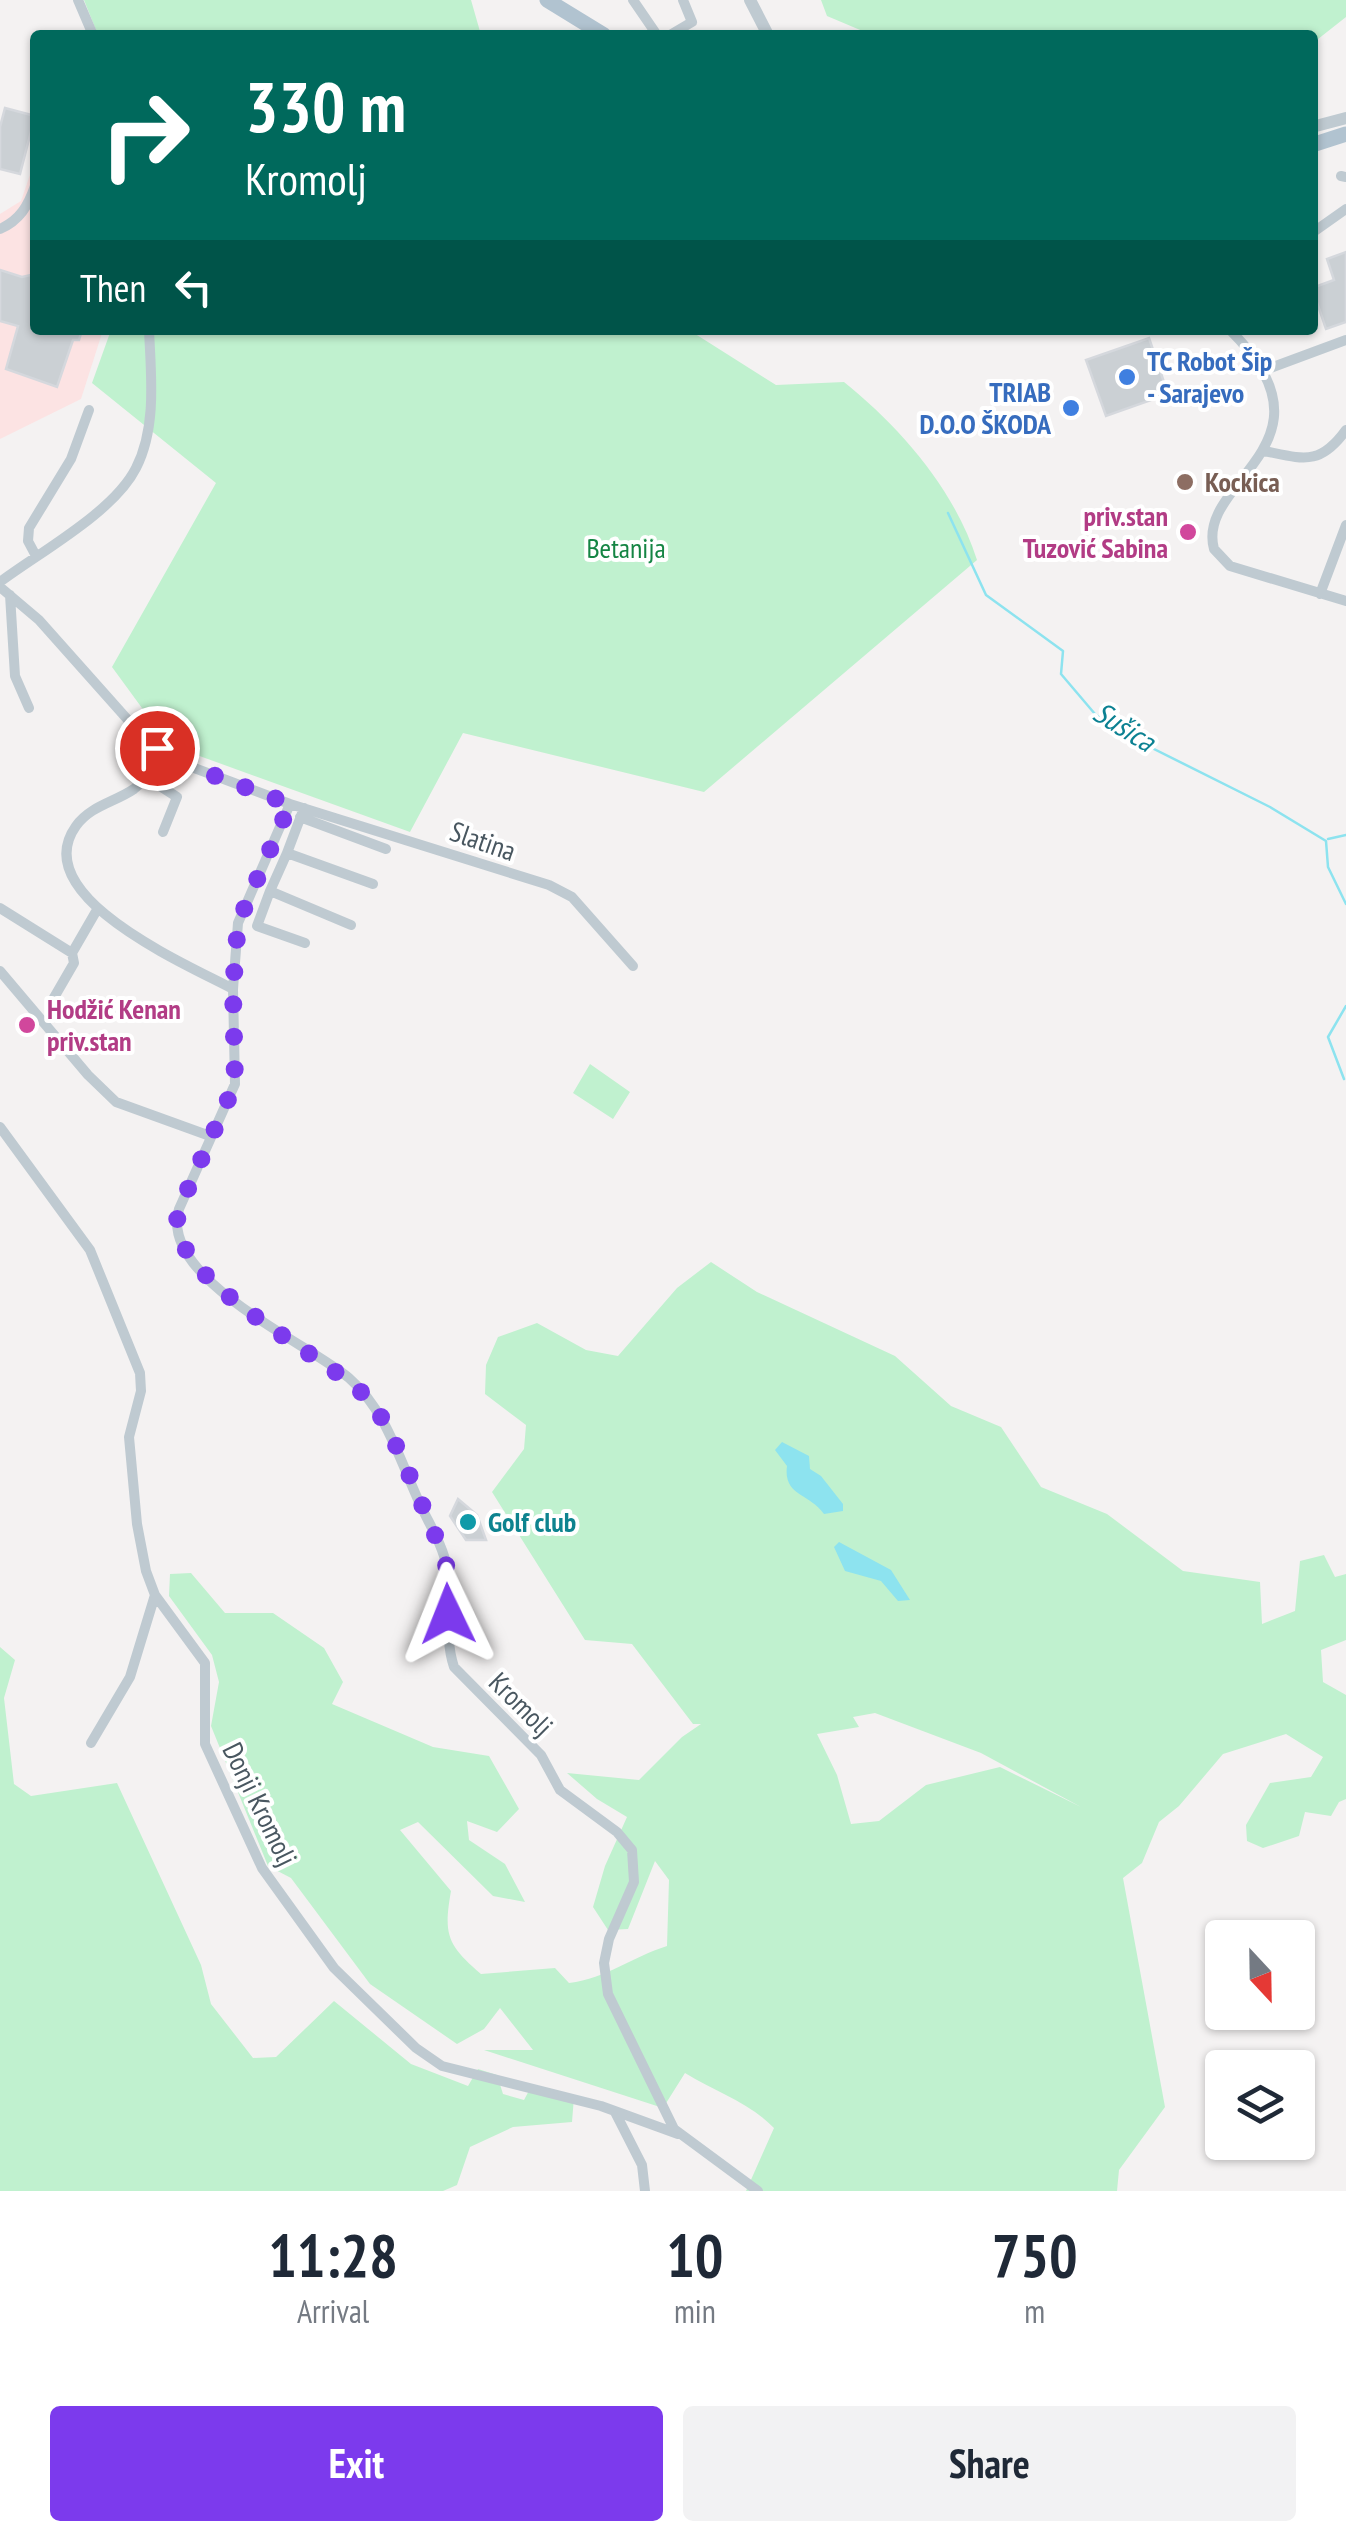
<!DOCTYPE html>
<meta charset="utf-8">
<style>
:root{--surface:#fff;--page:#f2f2f3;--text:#1f2937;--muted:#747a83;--accent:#7c3aed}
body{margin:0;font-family:"PT Sans Narrow",sans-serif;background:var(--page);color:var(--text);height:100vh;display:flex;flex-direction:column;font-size:38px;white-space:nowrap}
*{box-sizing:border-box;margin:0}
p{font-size:32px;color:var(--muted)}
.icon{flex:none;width:55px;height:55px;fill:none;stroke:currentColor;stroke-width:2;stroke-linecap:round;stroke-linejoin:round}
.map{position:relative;height:2191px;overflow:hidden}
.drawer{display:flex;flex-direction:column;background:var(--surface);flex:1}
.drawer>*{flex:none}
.hud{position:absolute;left:30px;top:30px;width:1288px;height:305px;border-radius:10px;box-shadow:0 2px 8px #0004;background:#00695c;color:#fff;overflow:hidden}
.needle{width:65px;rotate:158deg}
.controls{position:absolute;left:1205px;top:1920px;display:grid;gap:20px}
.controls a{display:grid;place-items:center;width:110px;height:110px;border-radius:10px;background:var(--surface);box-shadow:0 2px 8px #0004;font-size:50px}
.pin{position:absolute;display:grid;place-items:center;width:85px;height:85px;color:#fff;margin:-42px;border:5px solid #fff;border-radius:50%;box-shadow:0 2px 10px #0007}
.me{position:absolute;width:110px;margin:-55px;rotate:358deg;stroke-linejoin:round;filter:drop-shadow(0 0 8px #0008)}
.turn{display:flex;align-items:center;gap:35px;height:210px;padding:0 50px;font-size:45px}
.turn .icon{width:130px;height:130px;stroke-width:2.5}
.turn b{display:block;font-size:70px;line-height:85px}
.then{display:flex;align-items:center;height:95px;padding:0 50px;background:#0003;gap:20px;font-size:38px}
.eta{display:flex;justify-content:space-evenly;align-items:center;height:170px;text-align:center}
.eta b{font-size:60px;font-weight:800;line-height:70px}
.primary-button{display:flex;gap:20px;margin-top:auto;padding:20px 50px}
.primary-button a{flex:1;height:115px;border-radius:10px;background:var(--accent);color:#fff;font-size:40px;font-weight:800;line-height:115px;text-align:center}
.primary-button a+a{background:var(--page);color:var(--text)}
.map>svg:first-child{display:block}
</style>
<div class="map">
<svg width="1346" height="2191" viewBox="0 0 1346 2191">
<rect width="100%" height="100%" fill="#f4f2f2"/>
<path fill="#fce3e3" d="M35,160V330H103L81,399L0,439V214L21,201Z"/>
<path fill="#c0f1cf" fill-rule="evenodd" d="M84,0H471L481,35H98Z
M821,0H1346V17L1313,43L1312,35H872L827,16Z
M111,330H689L776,385L844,382C900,427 955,490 977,560L704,792L463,733L410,832L169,745L112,667L216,483L92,383Z
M590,1064L630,1092L613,1119L573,1093Z
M711,1262L757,1292L895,1356L951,1406L1001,1427L1041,1487L1107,1514L1183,1571L1260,1582L1262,1624L1295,1611L1300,1561L1324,1555L1335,1577L1346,1574V1640L1321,1650L1323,1682L1346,1695V1799L1339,1802L1331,1816L1305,1812L1299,1836L1263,1848L1247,1841L1246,1825L1270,1783L1311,1777L1323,1757L1286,1734L1223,1754L1179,1806L1159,1822L1142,1863L1123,1878L1165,2107L1119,2170L1117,2191H746L774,2128C750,2103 716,2092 685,2073L663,2108L484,2050H533L500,2008L484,2029L457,2044L370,1984L291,1878L268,1866L211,1726L219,1682L212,1655L169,1596L170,1574L191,1573L225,1613H273L324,1648L343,1682L332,1704L433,1747L489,1756L519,1809L497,1832L467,1821L469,1840L505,1864L525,1902L493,1896L418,1822L400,1830L451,1891C443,1936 448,1945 481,1974L555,1968L569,1983C607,1978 632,1957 667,1946L669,1880L655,1861L628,1929L608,1930L593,1907L605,1866L627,1817L597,1799L567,1773L639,1780L682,1737L701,1724H693L632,1644L585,1640L492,1492L524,1449L526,1425L485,1394L486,1365L498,1337L537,1323L586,1350L618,1356L677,1288ZM875,1713L981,1753L1081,1807L1000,1767L926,1785L879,1821L851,1824L837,1775L817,1734L859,1727L853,1717Z
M0,1647L15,1660L4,1698L14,1784L31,1796L117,1783L201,1965L211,2004L253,2058L276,2057L334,2001L411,2064L468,2086L478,2069L497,2075L503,2094L524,2100L532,2085L574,2097L572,2122L513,2127L470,2147L457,2185L443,2191H0Z"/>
<path fill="#8de3ef" d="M782,1442L809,1456L810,1469L821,1476L843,1504V1511L824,1514C809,1493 783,1496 787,1466L775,1450Z
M839,1542L891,1570L910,1600L898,1601L881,1581L845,1571L834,1547Z"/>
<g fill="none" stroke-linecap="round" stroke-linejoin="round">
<path stroke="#8de3ef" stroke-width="2.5" d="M948,513L986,595L1063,651L1061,674L1095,714L1112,728L1270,807L1326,841L1328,867L1346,904
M1328,839L1346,835
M1344,1079L1328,1037L1346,1006"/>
</g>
<path fill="#cbd0d4" stroke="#d5d8dd" stroke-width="2.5" d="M5,108L35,116L20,174L0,169V127Z
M1346,252V322L1326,329L1312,288L1334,280L1327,259Z
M0,270L22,277L35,274V330H82L79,340H73L57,387L6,369L18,326L0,321Z
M1149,338L1168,394L1106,416L1086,360Z
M458,1499L477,1515L486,1540H466L450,1516Z"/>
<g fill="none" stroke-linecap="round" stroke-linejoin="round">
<path stroke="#bfcad1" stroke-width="10" d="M78,0L93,35
M633,0L657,35
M670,35L692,22L683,0
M1341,176L1346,177
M0,229C20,220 28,206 35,186
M1312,233L1346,209
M1230,330C1346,445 1195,480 1214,549L1230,566L1346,601
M1262,371L1346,340
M1264,451C1304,459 1320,466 1346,430
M36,556L28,541L29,528L71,459L89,410
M0,582C40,552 114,512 136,468C157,427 151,375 149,330
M0,587L39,620L128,720L173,760L290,804L549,885L572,897L633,966
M1320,594L1346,525
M10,595L15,676L29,708
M165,755C155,766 146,779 134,789C115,802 90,806 76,826C26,896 186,964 233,989
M146,777L177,797L163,832
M290,804L238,923L233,989L235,1084L179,1209C158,1278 306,1342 349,1378C386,1410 400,1461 420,1504C429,1524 443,1545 447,1568C453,1601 443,1634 454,1667L541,1755L560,1790L617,1832L632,1850L634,1882L609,1939L604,1963L608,1994L674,2129L758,2191
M304,808L287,853L373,884
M300,817L386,849
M287,853L270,891L351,925
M270,891L257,926L305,943
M0,908L72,953L74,963L52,1001
M72,953L98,908
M0,971L88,1075L116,1102L210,1136
M0,1127L90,1250L140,1373L141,1391L129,1437L137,1524L146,1571L155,1595L205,1663V1744L262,1868L334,1968L416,2048L442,2066L601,2106L678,2134
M91,1743L130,1677L155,1595
M615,2112L642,2165L645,2191"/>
<path stroke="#bfcad1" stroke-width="12" d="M750,0L768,35
M1312,127L1346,118"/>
<path stroke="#b1c3d0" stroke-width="15" d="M547,0L604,35
M1312,145L1346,134"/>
</g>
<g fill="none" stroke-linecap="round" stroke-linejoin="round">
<path stroke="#7c3aed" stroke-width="18" stroke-dasharray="0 32.4" d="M157,748L173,760L290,804L238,923L233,989L235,1084L179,1209C158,1279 329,1354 370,1401C393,1428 423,1510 440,1546L447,1568L448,1614"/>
</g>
<g fill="#3f7fe0" stroke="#fff" stroke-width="4">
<circle cx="1127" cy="377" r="10"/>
<circle cx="1071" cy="408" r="10"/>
</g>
<circle fill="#8d6e63" stroke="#fff" stroke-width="4" cx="1185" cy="482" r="10"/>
<g fill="#d1479c" stroke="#fff" stroke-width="4">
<circle cx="1188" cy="532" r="10"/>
<circle cx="27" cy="1025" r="10"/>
</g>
<circle fill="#0f9aa8" stroke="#fff" stroke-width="4" cx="468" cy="1522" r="10"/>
<g text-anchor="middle" stroke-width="8" stroke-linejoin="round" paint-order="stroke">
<g font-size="28" font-weight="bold" fill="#366cbe" stroke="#fff" text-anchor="start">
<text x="1147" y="371">TC Robot Šip<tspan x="1147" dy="32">- Sarajevo</tspan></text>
<text x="1051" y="402" text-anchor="end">TRIAB<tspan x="1051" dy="32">D.O.O ŠKODA</tspan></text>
</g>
<g font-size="28" font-weight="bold" fill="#785e54" stroke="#fff" text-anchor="start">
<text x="1205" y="492">Kockica</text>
</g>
<g font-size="28" font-weight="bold" fill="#b23c85" stroke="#fff" text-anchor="end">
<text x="1168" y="526">priv.stan<tspan x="1168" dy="32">Tuzović Sabina</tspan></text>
<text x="47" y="1019" text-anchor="start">Hodžić Kenan<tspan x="47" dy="32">priv.stan</tspan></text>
</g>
<g font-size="28" fill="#158544" stroke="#fff">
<text x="626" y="558">Betanija</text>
</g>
<g font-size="28" fill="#495760" stroke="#fff">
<text transform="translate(483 841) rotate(19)" y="10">Slatina</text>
<text transform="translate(521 1704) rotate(45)" y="10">Kromolj</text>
<text transform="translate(260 1804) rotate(64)" y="10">Donji Kromolj</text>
</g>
<g font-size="28" font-weight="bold" fill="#0d838f" stroke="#fff" text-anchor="start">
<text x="488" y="1532">Golf club</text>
</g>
<g font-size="30" font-style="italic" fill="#0b8192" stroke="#fff">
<text transform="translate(1124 727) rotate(32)" y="10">Sušica</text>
</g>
</g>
</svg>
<div class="controls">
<a><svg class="needle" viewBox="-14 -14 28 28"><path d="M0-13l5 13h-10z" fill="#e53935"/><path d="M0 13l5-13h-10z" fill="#747a83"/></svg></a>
<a><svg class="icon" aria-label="layers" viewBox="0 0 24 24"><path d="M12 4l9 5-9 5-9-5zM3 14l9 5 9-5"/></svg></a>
</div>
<div class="pin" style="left:157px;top:748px;background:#d93025"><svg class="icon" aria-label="arrive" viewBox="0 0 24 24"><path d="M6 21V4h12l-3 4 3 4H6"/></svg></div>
<svg class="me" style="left:448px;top:1614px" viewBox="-20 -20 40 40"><path d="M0-17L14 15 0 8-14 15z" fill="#7c3aed" stroke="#fff" stroke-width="4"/></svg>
<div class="hud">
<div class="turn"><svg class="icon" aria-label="right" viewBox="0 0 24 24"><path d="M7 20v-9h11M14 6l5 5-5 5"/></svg><div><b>330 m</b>Kromolj</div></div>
<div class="then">Then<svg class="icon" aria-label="left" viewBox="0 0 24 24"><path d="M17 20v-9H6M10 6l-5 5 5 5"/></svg></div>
</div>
</div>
<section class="drawer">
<div class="eta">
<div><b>11:28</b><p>Arrival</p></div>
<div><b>10</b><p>min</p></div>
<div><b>750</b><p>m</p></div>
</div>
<div class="primary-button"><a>Exit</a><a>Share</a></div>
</section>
